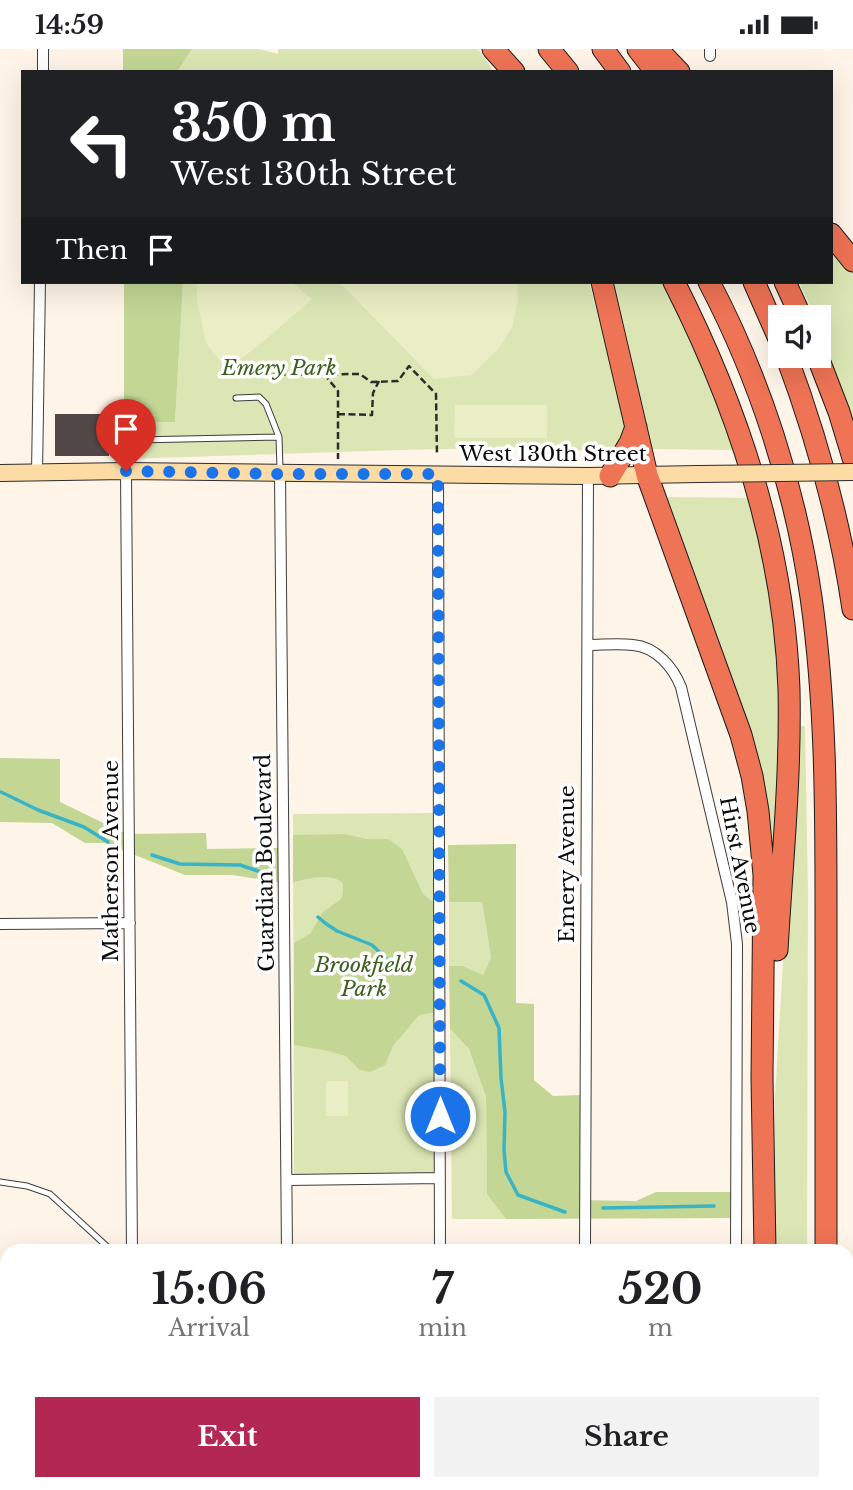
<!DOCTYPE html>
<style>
:root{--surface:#fff;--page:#f2f2f2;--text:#202124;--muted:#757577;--accent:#b32853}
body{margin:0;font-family:"Libre Baskerville",serif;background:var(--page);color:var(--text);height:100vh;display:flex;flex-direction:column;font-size:26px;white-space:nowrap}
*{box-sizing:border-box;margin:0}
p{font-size:23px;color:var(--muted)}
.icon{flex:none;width:38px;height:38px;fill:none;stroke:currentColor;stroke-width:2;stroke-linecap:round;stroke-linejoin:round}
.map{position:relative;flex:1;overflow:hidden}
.details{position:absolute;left:0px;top:1195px;width:854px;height:247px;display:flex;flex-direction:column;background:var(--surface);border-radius:21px 21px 0 0;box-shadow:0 7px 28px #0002}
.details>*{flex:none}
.banner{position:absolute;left:21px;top:21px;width:812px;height:214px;border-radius:0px;box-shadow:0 7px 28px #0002;background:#202124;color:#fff;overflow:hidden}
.buttons{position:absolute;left:768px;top:256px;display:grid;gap:14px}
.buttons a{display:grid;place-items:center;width:63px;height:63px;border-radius:0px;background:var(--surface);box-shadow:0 7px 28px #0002;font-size:35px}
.pin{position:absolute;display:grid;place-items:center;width:60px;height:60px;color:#fff;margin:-72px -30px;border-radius:50% 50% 50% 0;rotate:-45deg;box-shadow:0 0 7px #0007}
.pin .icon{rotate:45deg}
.me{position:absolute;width:77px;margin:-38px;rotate:0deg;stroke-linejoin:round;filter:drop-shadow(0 0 5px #0008)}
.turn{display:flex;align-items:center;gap:24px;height:147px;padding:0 35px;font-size:32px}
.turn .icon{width:91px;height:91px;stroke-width:2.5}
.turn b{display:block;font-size:49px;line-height:60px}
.then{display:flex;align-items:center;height:66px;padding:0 35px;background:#0003;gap:14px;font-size:26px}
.eta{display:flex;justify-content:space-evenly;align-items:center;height:119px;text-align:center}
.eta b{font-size:42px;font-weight:800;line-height:49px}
.button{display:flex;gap:14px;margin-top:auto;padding:14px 35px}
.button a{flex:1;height:80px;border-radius:0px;background:var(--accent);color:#fff;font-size:28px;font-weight:800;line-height:80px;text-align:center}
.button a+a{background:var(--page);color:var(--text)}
.status{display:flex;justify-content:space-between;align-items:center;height:49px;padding:0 35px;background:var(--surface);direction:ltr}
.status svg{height:19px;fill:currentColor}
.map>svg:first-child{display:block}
</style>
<div class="status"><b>14:59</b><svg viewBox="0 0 49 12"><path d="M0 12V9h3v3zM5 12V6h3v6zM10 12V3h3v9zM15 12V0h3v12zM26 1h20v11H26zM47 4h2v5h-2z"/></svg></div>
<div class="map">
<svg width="853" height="1441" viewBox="0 0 853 1441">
<rect width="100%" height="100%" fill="#fef4e7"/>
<path fill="#dbe6b4" d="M192,0H259L278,5V0H478L494,23H177Z
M831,193L853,220V374L819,279V268H815L799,233H831Z
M183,233H589L626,371L623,389L612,399L573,402L571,397L400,401L124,410V374L175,373Z
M611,233H664L676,254L738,401L651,400L648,391L624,276Z
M668,448L751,449L776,574L781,684L772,873L768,788L667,462Z
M797,677H805L808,848L807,1202H773L775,1049Z
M433,764L436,1124L294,1125L293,765Z
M449,853H482L491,909L483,926L463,917H449Z
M450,980L469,1000L486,1048L487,1144L506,1170H452Z"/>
<path fill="#c3d694" d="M123,0H192L177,23H123Z
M124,233H183L175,373L124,374Z
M0,709L60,710V753L126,785L206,784L207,800L278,799V833L232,826H185L105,794H85L52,774L0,773Z
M344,785L367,790H388L402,800L423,845L434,854L435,963L419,966L393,997L385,1016L370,1023L360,1021L346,1007L324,1001L294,996V894L310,885L323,863L340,851L343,845V834C329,823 310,830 293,833V786Z
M516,795V954L534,955V1031L553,1047L581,1046L580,1151L636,1152L656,1143H731L730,1169L506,1170L487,1145L486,1048L469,1000L450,980L449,917H463L483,926L491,909L482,853H449L448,796Z"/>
<path fill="#eaeec5" d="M197,233H291L312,250L259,296L227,321L206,294L197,251Z
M343,233H517L518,250L512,279L499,299L472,326L434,330L341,235Z
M455,356H547V389H454Z
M326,1032H348V1067H326Z"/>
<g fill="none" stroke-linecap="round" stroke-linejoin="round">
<path stroke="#38b4c7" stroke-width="3.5" d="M1,743L38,761L84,778L108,793
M152,806L180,815L240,816L258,822L268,828
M318,868L325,874L337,882L372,896L393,916L410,923
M461,932L484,946L499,979L501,1029L505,1063L504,1101L506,1123L518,1146L565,1163
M603,1159L714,1157"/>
</g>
<path fill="#524847" d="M55,365H101L100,370H109V407H55Z"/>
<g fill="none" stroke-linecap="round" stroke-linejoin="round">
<defs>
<path id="lane" d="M236,349L259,348L266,355L279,388
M135,391L279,388L280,420
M0,1133L27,1137L50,1145L112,1202"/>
<path id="street" d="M710,7V0
M43,23V0
M126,422L132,1202
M37,424L40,233
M280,425L287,1202
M438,425L440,1202
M588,596C602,596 618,594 633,596C656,598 673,618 681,638L732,853L737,895L736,1202
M0,875L130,874
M287,1131L440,1129
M585,1202L588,427
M133,1435V1441
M442,1435V1441
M287,1441V1435
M583,1441V1435
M735,1441V1435"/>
<path id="secondary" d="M0,424L126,422L588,427L698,425
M0,1236L7,1243
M194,1435L200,1441"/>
<path id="highway" d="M493,0L514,23
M549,0L568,23
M603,0L620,23
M638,0L656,23
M657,0L679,23
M831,185L853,212
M602,233L647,426L741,686L752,727L758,762L764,826L762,1029L765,1202
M674,233C738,359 784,498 789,640C791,726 782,814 777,901
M709,233C760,330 795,439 811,548C827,660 826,773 826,885C826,991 826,1097 826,1202
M754,233L780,292
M785,233L801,268
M786,306C817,389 840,472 853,560
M817,306L839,363L853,409
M610,427L630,394L636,378
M778,1435V1441
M760,1441L761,1435
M826,1441V1435"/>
</defs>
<use href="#lane" stroke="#3d3d3d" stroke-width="7"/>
<use href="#street" stroke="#3d3d3d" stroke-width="12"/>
<use href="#secondary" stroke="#2c2c2c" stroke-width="18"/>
<use href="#highway" stroke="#1b1b1b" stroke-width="23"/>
<path stroke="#2c2c2c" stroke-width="2.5" stroke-dasharray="7 3.5" stroke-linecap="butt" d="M324,325L338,342V410
M226,326L360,325L371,333L398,332L409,317L436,345L437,406
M338,365L372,366L373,344L379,332"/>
<use href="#lane" stroke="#fff" stroke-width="5"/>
<use href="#street" stroke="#fff" stroke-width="10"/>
<use href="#secondary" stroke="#fcdba5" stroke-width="16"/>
<use href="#highway" stroke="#ef7355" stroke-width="21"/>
<defs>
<path id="secondary-bridge" d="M698,425L853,423"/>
</defs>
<use href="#secondary-bridge" stroke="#2c2c2c" stroke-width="18" stroke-linecap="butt"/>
<use href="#secondary-bridge" stroke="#fcdba5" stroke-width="16"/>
</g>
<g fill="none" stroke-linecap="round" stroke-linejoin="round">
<path stroke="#1a73e8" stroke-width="12" stroke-dasharray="0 21.6" d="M126,422L280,425H438L440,1067"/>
</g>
<g text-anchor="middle" stroke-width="7" stroke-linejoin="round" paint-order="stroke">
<g font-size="21" font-style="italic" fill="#3c5e1e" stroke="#fff">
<text x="279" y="326">Emery Park</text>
<text x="364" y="923">Brookfield<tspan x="364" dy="24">Park</tspan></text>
</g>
<g font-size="21" fill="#0a0a0a" stroke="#fff">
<text x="553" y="412">West 130th Street</text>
<text transform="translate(111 812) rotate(-90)" y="7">Matherson Avenue</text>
<text transform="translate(265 814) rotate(-91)" y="7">Guardian Boulevard</text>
<text transform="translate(567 815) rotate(-90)" y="7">Emery Avenue</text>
<text transform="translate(740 816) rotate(79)" y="7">Hirst Avenue</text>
</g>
</g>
</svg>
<div class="buttons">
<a><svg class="icon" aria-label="sound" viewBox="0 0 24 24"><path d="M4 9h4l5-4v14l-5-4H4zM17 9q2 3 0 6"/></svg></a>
</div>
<div class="pin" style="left:126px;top:422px;background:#d93025"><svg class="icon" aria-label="arrive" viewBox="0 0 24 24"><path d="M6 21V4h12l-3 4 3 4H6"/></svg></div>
<svg class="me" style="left:440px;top:1067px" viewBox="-20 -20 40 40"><circle r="17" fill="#1a73e8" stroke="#fff" stroke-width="3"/><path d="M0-11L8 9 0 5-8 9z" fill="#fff"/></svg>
<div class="banner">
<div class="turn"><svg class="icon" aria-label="left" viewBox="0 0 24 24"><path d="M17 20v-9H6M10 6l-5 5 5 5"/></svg><div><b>350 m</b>West 130th Street</div></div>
<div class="then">Then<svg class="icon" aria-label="arrive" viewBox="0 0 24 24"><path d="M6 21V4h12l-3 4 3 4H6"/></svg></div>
</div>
<section class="details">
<div class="eta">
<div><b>15:06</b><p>Arrival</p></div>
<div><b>7</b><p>min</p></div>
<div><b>520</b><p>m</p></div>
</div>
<div class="button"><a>Exit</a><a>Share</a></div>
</section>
</div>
